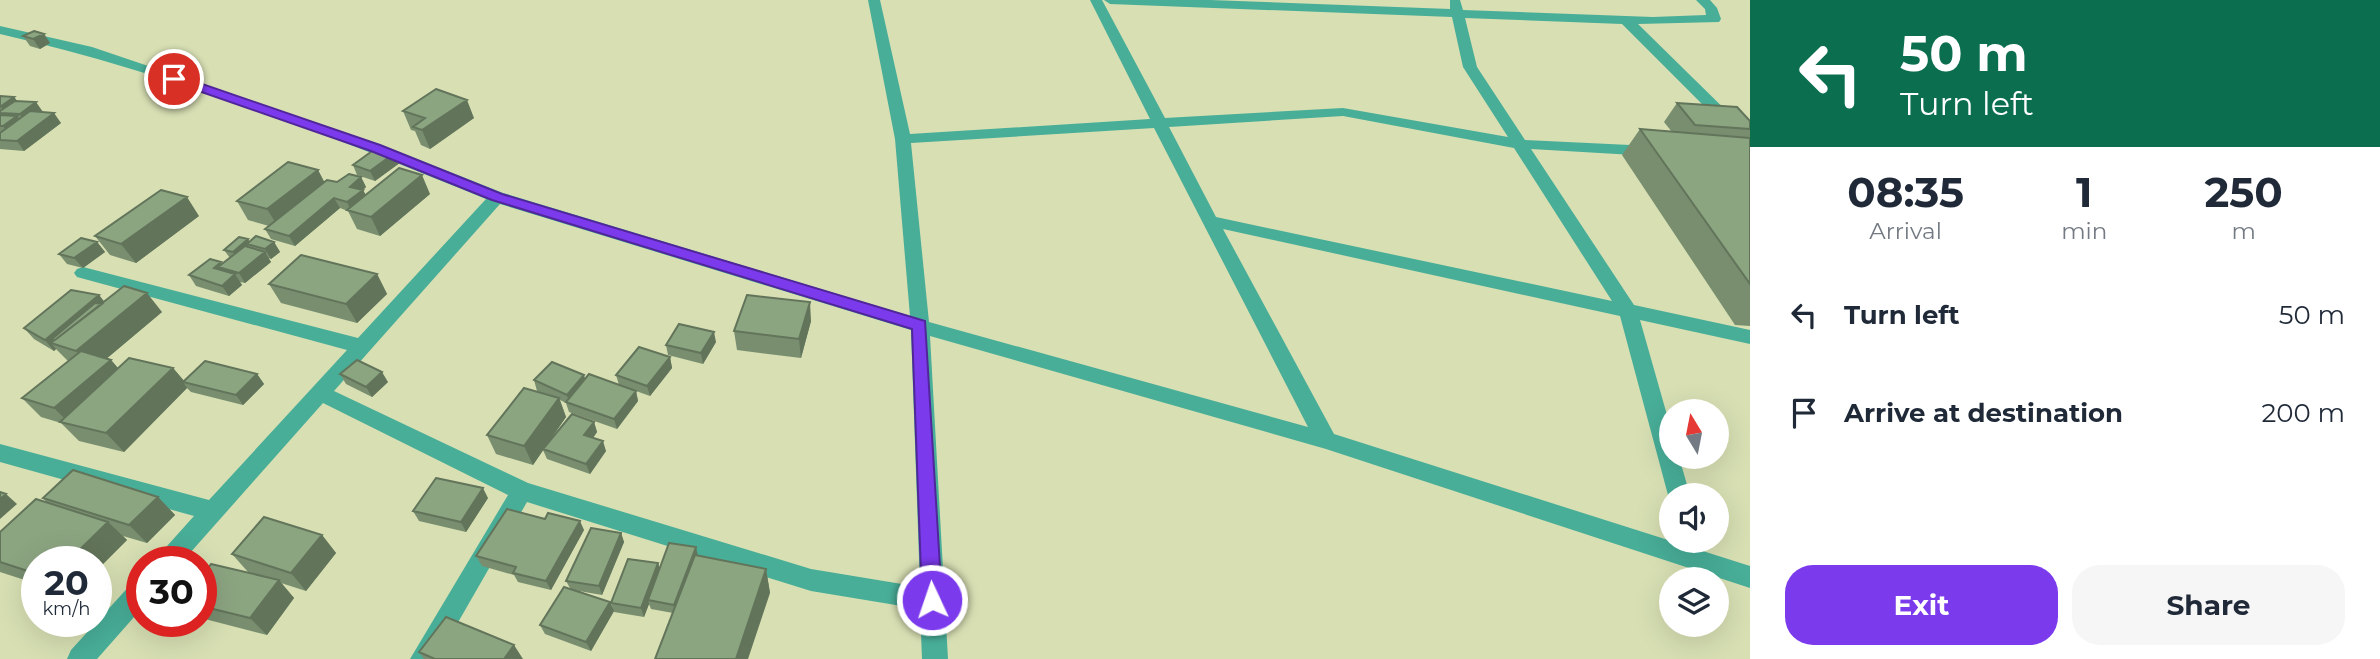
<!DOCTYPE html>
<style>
:root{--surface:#fff;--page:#f6f6f7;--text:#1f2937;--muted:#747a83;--accent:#7c3aed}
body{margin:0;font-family:Montserrat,sans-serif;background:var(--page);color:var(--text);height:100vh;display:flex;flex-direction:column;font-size:26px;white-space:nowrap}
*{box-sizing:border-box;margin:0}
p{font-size:23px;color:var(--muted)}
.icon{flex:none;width:38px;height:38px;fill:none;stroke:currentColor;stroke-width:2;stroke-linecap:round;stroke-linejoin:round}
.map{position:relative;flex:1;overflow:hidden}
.drawer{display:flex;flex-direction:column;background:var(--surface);width:630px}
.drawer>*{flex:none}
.hud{background:#0b6e4f;color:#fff;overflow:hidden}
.needle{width:46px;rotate:350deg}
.tools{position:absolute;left:1659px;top:399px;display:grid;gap:14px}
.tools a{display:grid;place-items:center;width:70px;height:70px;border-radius:50%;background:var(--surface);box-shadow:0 7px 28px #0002;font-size:35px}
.speed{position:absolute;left:21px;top:546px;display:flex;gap:14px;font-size:35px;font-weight:700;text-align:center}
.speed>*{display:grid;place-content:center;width:91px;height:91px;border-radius:50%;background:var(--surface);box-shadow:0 7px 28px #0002;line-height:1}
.speed small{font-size:18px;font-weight:400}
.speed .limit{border:10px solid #d22;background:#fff;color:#111}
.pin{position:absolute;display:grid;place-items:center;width:60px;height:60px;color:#fff;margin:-30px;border:4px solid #fff;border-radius:50%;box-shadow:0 2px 7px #0007}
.me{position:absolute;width:77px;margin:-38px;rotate:357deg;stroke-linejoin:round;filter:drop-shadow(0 0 5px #0008)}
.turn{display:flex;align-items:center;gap:24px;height:147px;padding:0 35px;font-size:32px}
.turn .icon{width:91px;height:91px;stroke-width:2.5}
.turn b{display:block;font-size:49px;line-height:60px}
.eta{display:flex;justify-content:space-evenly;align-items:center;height:119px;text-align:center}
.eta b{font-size:42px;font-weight:700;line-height:49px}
.cta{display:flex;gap:14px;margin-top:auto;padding:14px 35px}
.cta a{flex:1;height:80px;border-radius:28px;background:var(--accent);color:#fff;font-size:28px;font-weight:700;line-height:80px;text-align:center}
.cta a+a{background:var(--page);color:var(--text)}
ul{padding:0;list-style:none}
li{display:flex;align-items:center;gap:21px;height:98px;padding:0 35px}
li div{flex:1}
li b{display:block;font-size:26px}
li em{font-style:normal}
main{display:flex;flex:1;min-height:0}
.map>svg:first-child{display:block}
</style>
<main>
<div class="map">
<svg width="1750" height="659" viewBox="0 0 1750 659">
<rect width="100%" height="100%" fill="#d7dfb3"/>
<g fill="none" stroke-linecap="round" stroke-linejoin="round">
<path fill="#48ae98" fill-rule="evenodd" d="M868,0H880L910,134L1150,119L1090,0H1102L1165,118L1343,108L1508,137L1463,67L1452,17L1110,4L1104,0H1210L1450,9V0H1460L1463,10L1653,17L1706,15L1705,9L1696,0H1710L1717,8L1721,19L1719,22L1638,24L1750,134V148L1744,146L1622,24L1465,18L1477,67L1525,140L1651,146L1659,151L1651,156L1531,149L1634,305L1750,330V344L1640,320L1671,429V457H1679L1690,495H1671V502L1668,495L1620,316L1223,229L1334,434L1750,566V588L1326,449L930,336L948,659H922L920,609L811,591L527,502L437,659H410L508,495L323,403L182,562H155L159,555L194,516L0,462V444L209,500L347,350L77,277L74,273L77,269L83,267L358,338L486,199C328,134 166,72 0,34V26L92,47L382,145L503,193L910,316L895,139ZM1343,116L1514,148L1612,301L1216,217L1169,127ZM1154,128L1308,427L929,322L911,143ZM500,204L911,330L920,587L811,569L528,483L334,391Z
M142,579V608L97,659H67L71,650L133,582Z"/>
</g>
<path fill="#788e6f" d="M44,34L50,43L40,49L30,46L23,36Z
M0,96L14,97L17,101L43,112L61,123L24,151L0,149Z
M1677,103L1750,121V326L1735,325L1622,155L1640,129L1672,132L1664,122Z
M403,111L474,118L430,149L421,145L415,131L411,130Z
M401,162L375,181L357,175L353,165Z
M318,170L324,182H337L361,177L366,187L363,190L366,195L430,194L380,236L357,229L348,211L340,208L295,246L271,239L265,229L269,226L248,220L237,201Z
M199,216L136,263L110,255L95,236Z
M248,239L249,242H274L280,252L271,259L268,258L271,262L245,283L240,282L242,285L229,296L196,286L189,275L222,264L230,258L224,250Z
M97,242L105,252L83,268L67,264L59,254Z
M377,274L387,294L357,323L281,303L269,284Z
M99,295L104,302L162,312L106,359L111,360L118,368H173L184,381L257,374L264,384L243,405L191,392L187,388L124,452L79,441L61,423L41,417L22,398L68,361L56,349L54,351L34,339L24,328Z
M811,321L801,358L737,350L734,331Z
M716,342L703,364L668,355L666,345Z
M670,357L672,368L650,396L636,391L638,401L617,429L569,412L566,403L560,400L566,417L547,444L594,422L597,432L593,438L606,451L590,474L547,459L543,450L533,465L496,454L487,435L548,395L537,391L534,380L585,379L619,385L616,375Z
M340,374L388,382L372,397L346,384Z
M158,497L175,515L147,543L123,536L127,540L96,571V562H37V584L0,572V532L47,503L43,498Z
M488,498L466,532L419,521L413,511Z
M584,530L551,590L518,582L514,575L482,566L476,556Z
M621,533L624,542L602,595L579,591L610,602L614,611L591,651L545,634L540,625L570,588L566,581Z
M322,535L336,553L306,591L281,583L294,598L267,635L201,618V577L261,576L248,572L232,554Z
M698,556L766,569L770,593L673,613L651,609L649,604L644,617L614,612L611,603L658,563L660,569Z
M419,652L523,659H424Z"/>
<path fill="#62745a" d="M44,34L50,43L40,49L33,39Z
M14,97L22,107L6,113L1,107Z
M467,100L474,118L430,149L422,130Z
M36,102L43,112L27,124L20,114Z
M54,113L61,123L24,151L17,141Z
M17,116L24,126L11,136L3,126Z
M396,152L401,162L375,181L370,171Z
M318,170L328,189L279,228L267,209Z
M422,175L430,194L380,236L371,217Z
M361,177L366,187L359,193L363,190L368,200L352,213L347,202L350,187Z
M187,197L199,216L136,263L121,244Z
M334,198L340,208L295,246L289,236Z
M248,239L251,245L247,244L252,251L239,262L233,252Z
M97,242L105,252L83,268L74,258Z
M274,242L280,252L271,259L265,249Z
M265,252L271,262L245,283L239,273Z
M235,274L242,285L229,296L222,286Z
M377,274L387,294L357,323L346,304Z
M147,293L162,312L93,370L76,351Z
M99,295L107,305L52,339L57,345L51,343L56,349L54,351L45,340Z
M810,302L811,321L801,358L799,339Z
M714,332L716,342L703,364L701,353Z
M670,357L672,368L650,396L647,386Z
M111,360L127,379L70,424L54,408Z
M173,368L185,382H183L187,388L124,452L106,433Z
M382,372L388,382L372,397L366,387Z
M257,374L264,384L243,405L236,395Z
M584,375L587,385L570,405L567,395Z
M636,391L638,401L617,429L614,419Z
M559,398L566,417L533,465L524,446Z
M594,422L597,432L588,445L584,435Z
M603,441L606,451L590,474L586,464Z
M483,488L488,498L466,532L461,522Z
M6,494L17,504L0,519V499Z
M158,497L175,515L147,543L129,525Z
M580,521L584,530L551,590L546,581Z
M108,522L127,540L96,571V562H67Z
M621,533L624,542L602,595L599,586Z
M322,535L336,553L306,591L291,573Z
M696,547L698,556L677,614L674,605Z
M658,563L661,573L648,600L649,604L644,617L641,608Z
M766,569L770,593L748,659H736Z
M279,580L294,598L267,635L250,618Z
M610,602L614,611L591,651L586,642Z
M514,645L523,659H504Z"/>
<path fill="#8ca581" stroke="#62745a" stroke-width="2" d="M34,31L44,34L33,39L23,36Z
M436,89L467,100L422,130L413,127L425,118L403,111Z
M0,96L14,97L0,107Z
M15,101L36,102L20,114L0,113V111Z
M1677,103L1737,107L1750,121V129L1695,125Z
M30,111L54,113L17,141L0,140V133Z
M0,115L17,116L3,126H0Z
M1640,129L1750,138V284Z
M379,146L396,152L370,171L353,165Z
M288,162L318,170L267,209L237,201Z
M399,168L422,175L371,217L347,210Z
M349,174L361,177L350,187L363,190L347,202L334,198L289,236L265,229L327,180L337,182Z
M161,190L187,197L121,244L95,236Z
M256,236L274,242L265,249L247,244Z
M239,237L248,239L233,252L224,250Z
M81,238L97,242L74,258L59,254Z
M245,246L265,252L239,273L218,267Z
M301,255L377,274L346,304L269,284Z
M210,259L221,262L214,268L235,274L222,286L189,275Z
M124,286L147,293L76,351L51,343Z
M71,290L99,295L45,340L24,328Z
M747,295L810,302L799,339L734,331Z
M95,303L102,304L55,340L52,339Z
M679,324L714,332L701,353L666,345Z
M639,347L670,357L647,386L616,375Z
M81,351L111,360L54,408L22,398Z
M129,358L173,368L106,433L60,422Z
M357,360L382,372L366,387L340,374Z
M205,361L257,374L236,395L183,382Z
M552,362L584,375L567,395L534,380Z
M589,374L636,391L614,419L566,402Z
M524,388L559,398L524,446L487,435Z
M572,414L594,422L584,435L603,441L586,464L543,449Z
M73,470L158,497L129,525L43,498Z
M436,478L483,488L461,522L413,511Z
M0,492L6,494L0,499Z
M36,499L108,522L67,562H37V574L0,562V532Z
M507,509L545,519L548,513L580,521L546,581L513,573L516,567L476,556Z
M264,517L322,535L291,573L232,554Z
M591,528L621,533L599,586L566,581Z
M669,543L696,547L674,605L648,600Z
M695,555L766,569L736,659H655Z
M628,559L658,563L641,608L611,603Z
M211,564L279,580L250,618L201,606V577Z
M564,587L610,602L586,642L540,625Z
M446,617L514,645L504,659H435L419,652Z"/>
<path fill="#7c3aed" stroke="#51269a" stroke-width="2" d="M170,76H179L380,145L502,194L925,321L942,600L939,607L932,610L925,607L922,600L912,329L492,200L371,151L170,81Z"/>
</svg>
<div class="tools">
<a><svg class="needle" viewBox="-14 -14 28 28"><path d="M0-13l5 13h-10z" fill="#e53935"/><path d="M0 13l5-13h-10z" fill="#747a83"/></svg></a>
<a><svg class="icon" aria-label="sound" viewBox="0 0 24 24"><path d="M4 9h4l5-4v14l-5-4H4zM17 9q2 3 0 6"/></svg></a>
<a><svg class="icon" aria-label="layers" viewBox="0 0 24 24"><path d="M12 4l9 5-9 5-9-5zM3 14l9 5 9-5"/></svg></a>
</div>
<div class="speed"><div>20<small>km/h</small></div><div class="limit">30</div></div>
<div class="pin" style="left:174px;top:79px;background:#d93025"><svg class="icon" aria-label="arrive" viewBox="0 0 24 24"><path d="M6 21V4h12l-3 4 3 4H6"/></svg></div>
<svg class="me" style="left:932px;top:600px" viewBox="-20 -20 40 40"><circle r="17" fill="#7c3aed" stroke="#fff" stroke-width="3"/><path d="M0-11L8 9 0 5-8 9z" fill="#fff"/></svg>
</div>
<section class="drawer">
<div class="hud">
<div class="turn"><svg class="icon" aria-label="left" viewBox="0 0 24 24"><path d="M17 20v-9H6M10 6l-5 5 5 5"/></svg><div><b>50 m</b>Turn left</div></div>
</div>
<div class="eta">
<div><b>08:35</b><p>Arrival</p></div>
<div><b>1</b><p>min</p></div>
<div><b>250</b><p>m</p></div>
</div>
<ul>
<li><svg class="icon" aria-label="left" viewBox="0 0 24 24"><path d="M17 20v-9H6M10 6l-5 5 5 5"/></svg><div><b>Turn left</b></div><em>50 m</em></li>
<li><svg class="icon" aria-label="arrive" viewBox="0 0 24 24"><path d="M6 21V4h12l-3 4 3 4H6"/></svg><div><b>Arrive at destination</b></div><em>200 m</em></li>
</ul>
<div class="cta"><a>Exit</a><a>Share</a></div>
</section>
</main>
